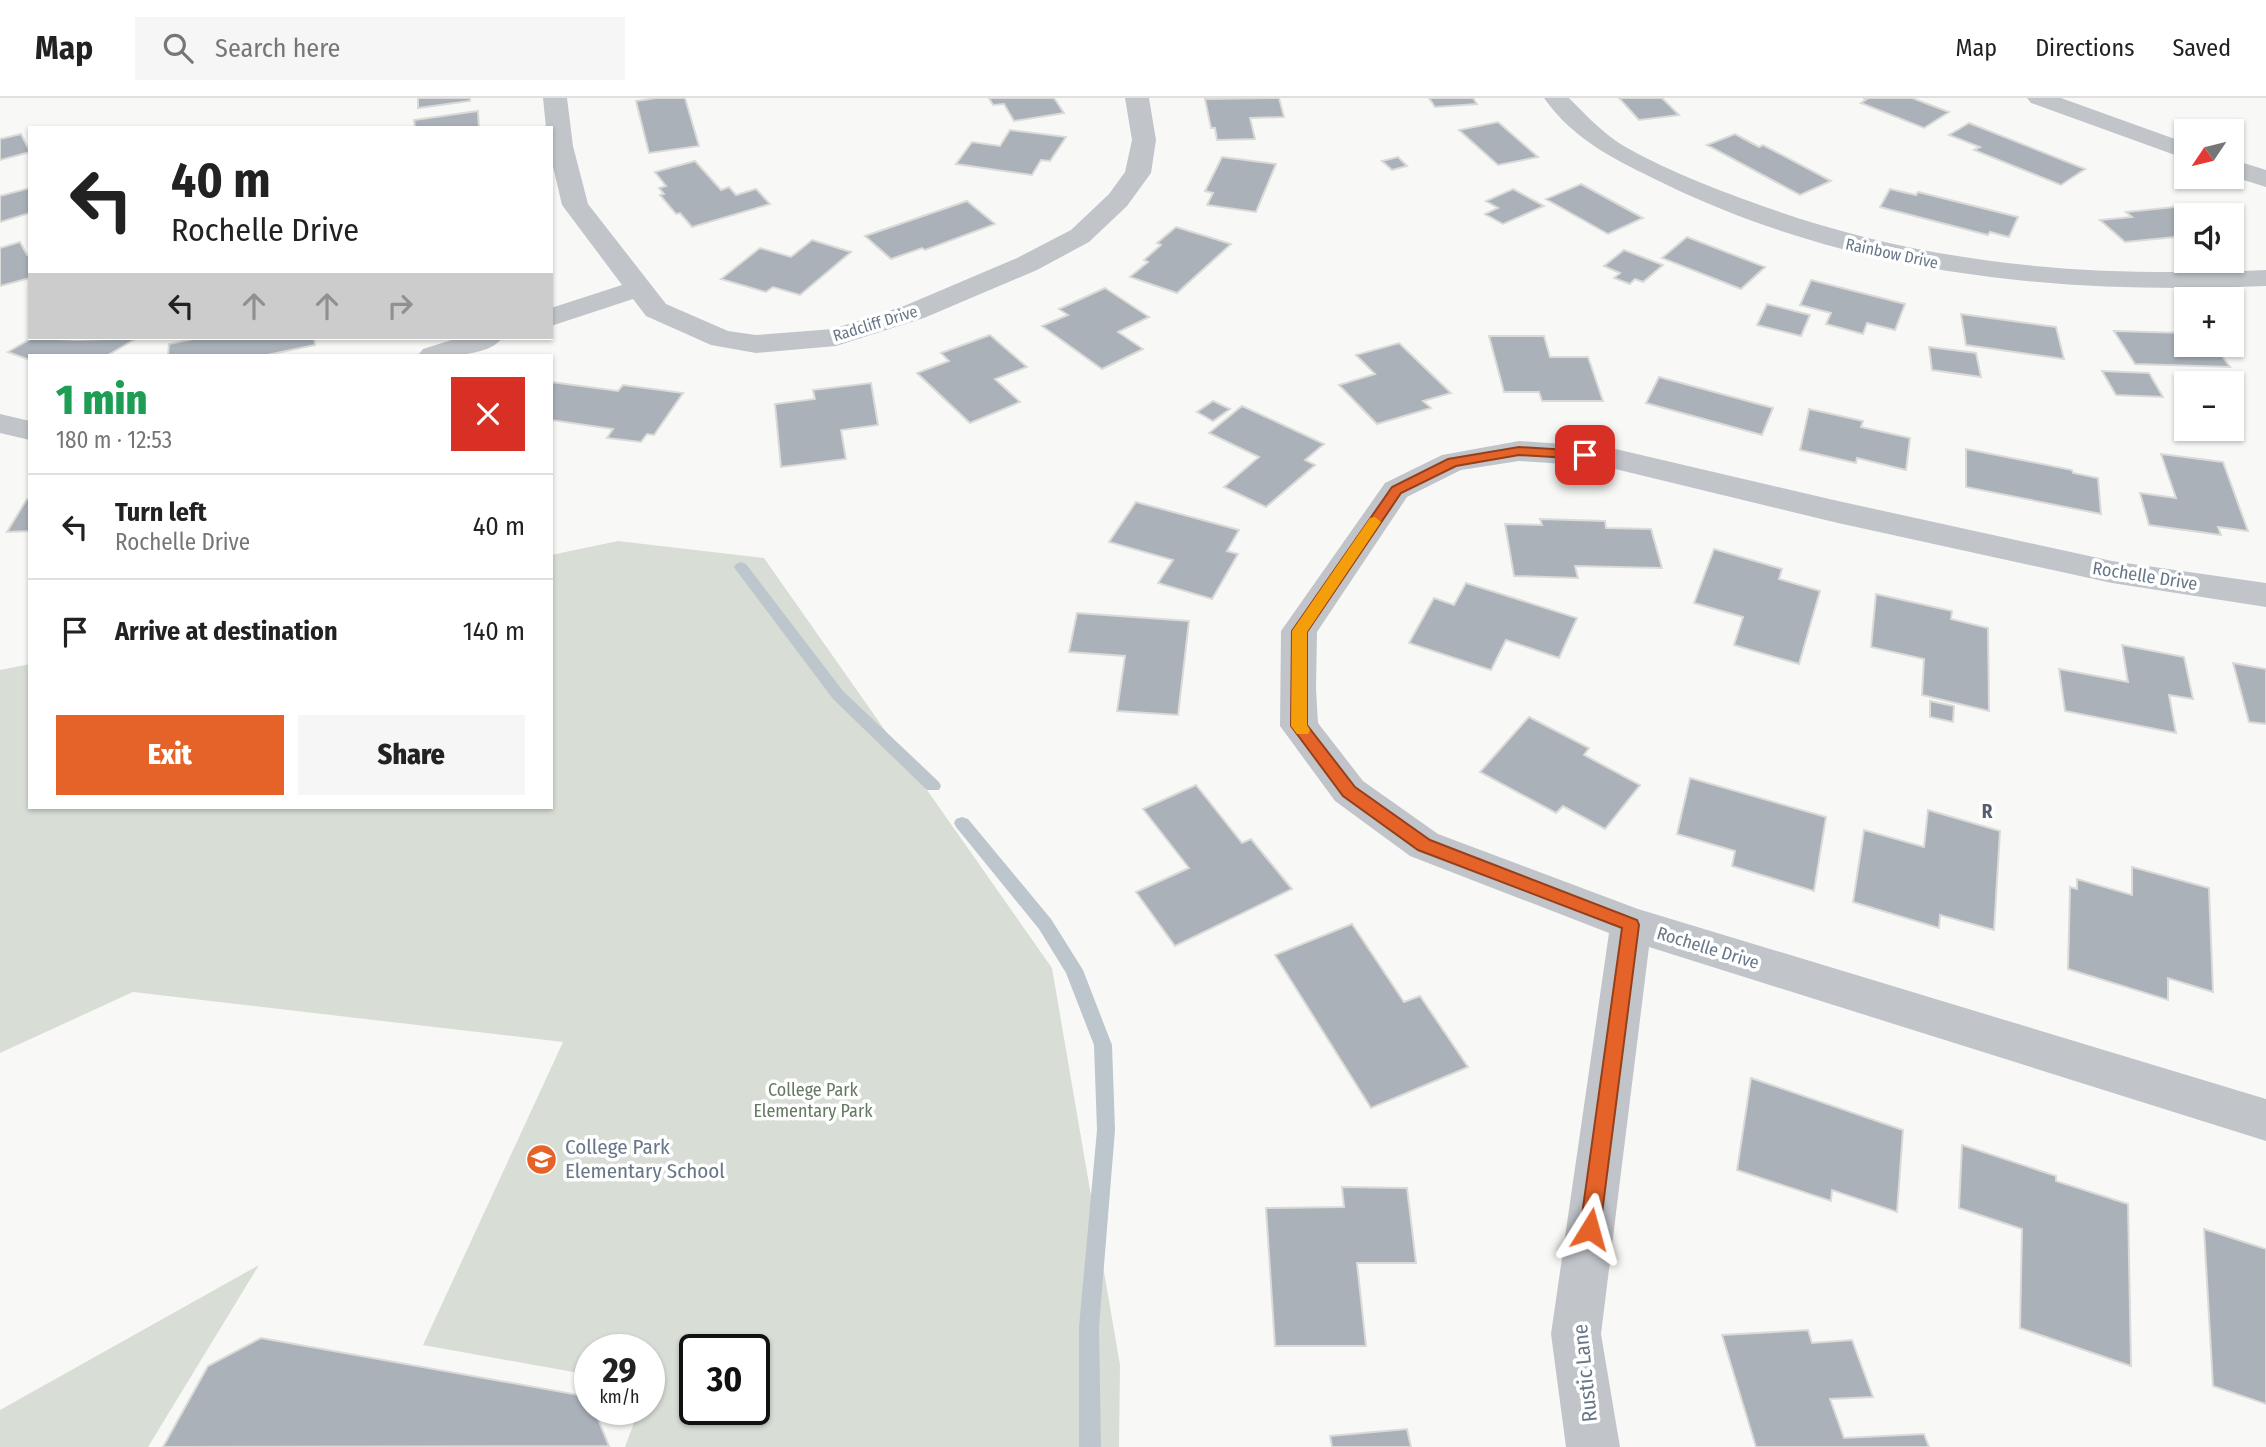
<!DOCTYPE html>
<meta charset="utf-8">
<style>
:root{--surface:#fff;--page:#f6f6f6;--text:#222;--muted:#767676;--line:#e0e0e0;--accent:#e56329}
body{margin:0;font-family:"Fira Sans Condensed",sans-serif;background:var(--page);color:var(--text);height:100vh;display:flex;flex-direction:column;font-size:26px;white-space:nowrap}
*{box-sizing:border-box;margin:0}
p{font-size:23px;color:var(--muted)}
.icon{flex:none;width:38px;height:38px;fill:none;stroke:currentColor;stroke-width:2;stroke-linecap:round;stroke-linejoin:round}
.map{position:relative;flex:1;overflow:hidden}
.drawer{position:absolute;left:28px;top:256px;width:525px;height:455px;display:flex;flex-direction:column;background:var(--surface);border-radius:0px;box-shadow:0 2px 5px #0004}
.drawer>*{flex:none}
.guide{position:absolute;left:28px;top:28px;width:525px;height:214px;border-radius:0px;box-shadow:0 2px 5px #0004;background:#fff;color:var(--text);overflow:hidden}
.needle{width:46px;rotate:235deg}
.buttons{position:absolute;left:2174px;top:21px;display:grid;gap:14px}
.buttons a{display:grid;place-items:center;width:70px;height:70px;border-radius:0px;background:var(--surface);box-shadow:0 2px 5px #0004;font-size:35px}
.speed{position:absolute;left:574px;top:1236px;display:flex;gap:14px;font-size:35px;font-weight:700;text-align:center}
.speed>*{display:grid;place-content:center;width:91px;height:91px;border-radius:50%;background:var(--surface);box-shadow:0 2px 5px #0004;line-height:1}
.speed small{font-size:18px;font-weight:400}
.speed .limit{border:4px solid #111;border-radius:10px;background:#fff;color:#111}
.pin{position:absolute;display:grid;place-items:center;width:60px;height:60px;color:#fff;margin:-30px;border-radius:14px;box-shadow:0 4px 10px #0006}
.me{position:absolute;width:77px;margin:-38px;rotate:8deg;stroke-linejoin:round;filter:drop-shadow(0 0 5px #0008)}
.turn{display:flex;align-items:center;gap:24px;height:147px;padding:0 28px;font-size:32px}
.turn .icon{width:91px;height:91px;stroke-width:2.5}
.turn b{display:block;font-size:49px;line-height:60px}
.lanes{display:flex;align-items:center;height:66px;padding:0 28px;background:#0003;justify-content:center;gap:35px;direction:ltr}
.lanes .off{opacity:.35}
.round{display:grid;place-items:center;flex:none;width:74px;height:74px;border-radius:0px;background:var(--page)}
.overview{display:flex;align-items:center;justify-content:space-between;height:119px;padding:0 28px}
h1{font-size:42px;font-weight:800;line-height:52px;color:#1e9e55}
.primary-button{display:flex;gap:14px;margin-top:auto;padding:14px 28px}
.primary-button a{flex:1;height:80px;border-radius:0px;background:var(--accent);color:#fff;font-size:28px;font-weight:800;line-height:80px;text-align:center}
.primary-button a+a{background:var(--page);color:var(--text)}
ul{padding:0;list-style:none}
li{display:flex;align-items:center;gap:21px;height:105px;padding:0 28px;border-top:2px solid var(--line)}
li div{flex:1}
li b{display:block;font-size:26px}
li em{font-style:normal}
header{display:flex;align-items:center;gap:42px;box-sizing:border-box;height:98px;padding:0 35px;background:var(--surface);border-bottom:2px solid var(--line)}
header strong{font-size:33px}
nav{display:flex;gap:38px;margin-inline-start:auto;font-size:24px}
.search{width:490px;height:63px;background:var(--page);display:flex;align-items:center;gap:18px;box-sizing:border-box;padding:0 24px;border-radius:0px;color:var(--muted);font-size:26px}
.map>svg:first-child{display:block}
</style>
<header>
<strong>Map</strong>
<div class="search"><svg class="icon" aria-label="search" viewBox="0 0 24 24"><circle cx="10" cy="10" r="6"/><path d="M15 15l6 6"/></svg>Search here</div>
<nav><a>Map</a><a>Directions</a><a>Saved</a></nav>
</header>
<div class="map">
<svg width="2266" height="1349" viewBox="0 0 2266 1349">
<rect width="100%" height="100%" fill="#f8f9f6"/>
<path fill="#d8ded5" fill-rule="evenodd" d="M618,443L764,460L1052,870L1120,1267L1119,1349H625L639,1311H649V1251H590V1277L423,1247L563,944L133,894L0,955V572L30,566V709H551V457ZM695,1251H754V1311H695Z
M259,1167L148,1349H0V1312Z"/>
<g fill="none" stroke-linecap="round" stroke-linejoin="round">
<path fill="#bcc6cc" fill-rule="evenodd" d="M741,464L746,466L843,593L939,684L941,688L939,692H927L833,601L736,472L734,469L736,466Z
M962,719L968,721L1051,821L1083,872L1112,947L1115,1032L1099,1229L1101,1349H1079V1229L1097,1032L1094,947L1066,875L1039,831L956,729L954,725L956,721Z"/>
</g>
<path fill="#aab1b8" stroke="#dadad8" stroke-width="2" d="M418,0H470V3L418,10Z
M656,0H685L699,48L649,55L636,3Z
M989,0H1054L1064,15L1014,23L1004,6L993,7Z
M1279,0L1284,19L1250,20L1255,41L1217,42L1215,30H1211L1205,1Z
M1429,0H1473L1477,6L1435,9Z
M1619,0H1662L1679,17L1639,22Z
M1863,0H1912L1949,14L1924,30L1861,5L1867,1Z
M478,13L479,30H415L414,22Z
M1498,24L1538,59L1498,67L1459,32Z
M1969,25L2085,71L2061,87L1974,52L1980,49L1949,37Z
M1010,32L1066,39L1050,63L1041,62L1032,77L956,66L972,44L1000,48Z
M21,36L30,54L0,62V41Z
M1735,36L1759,49L1763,47L1831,83L1800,97L1707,47Z
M1222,59L1276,66L1256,114L1207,107L1213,95L1205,93Z
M1398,59L1407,68L1392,72L1382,63Z
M695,63L721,92L729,89L736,97L756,91L770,106L692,129L680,115L676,116L660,97L664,96L659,90L666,88L655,74Z
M1581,86L1643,120L1608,136L1546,101Z
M30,90V115L0,124V98Z
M1513,91L1544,108L1503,126L1485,116L1498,110L1486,103Z
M1890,91L1916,97L1918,94L2018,119L2009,139L1990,134L1988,137L1880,109Z
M967,103L995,126L925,152L922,150L891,161L865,138Z
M2194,107L2207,117H2186V138L2125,144L2100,122L2132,119L2126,114Z
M1176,129L1231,146L1177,195L1130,179L1148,164L1144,162L1161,147L1157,145Z
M1687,139L1765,169L1741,191L1662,160Z
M812,142L851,154L800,197L773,189L766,194L721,181L760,150L791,159Z
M20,144L27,157L30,156V180L0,188V150Z
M1624,152L1663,167L1643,184L1635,181L1630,186L1614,180L1620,175L1604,168Z
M1811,182L1905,206L1895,232L1867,225L1863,236L1826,226L1831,215L1800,207Z
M1105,190L1149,219L1118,234L1143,251L1102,271L1042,228L1068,217L1059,211Z
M1767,206L1810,217L1801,238L1757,227Z
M1961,216L2056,229L2064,261L1966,247Z
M2114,233L2186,235V247H2214L2230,269L2135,266Z
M990,237L1027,269L995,281L1020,304L970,325L917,275L949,263L941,255Z
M1489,238H1544L1550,259H1588L1603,303H1542L1539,294H1504Z
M32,240L78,242L137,240L108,257H30V262L8,254Z
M198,240H314L315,247L267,257H168L169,246Z
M1399,245L1451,295L1423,303L1431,310L1377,326L1339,287L1375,276L1356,257Z
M1929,249L1976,255L1981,279L1932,272Z
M2102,273L2149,275L2163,299L2116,297Z
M1659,279L1773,310L1762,337L1646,305Z
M551,284L618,293L623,287L683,295L654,337L647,336L641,344L607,340L613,331L551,322Z
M871,285L878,327L841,332L846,361L781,369L775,306L815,301L813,292Z
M1213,303L1230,311L1213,323L1197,314Z
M1242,308L1324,346L1305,362L1315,367L1266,409L1224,389L1259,359L1209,335Z
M1809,311L1863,323L1861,329L1910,340L1906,372L1857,360L1856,365L1800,352Z
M1966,351L2072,372L2073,375L2098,380L2101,416L1966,389Z
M2161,356L2223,364L2248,433L2218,429L2221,437L2149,427L2140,395L2176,400Z
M27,401H30V433L7,434Z
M1136,404L1239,432L1227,453L1238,456L1212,501L1158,485L1173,462L1109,444Z
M1540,421L1605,423L1606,430L1651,431L1662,470L1575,468L1578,480L1514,478L1505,426L1542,427Z
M1714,451L1782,471L1779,481L1820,493L1799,566L1734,547L1743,519L1694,505Z
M1466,485L1577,520L1559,560L1506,542L1491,572L1409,545L1434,500L1454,507Z
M1876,496L1952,513L1951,521L1988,530L1989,613L1922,597L1924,561L1871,549Z
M1077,515L1189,523L1178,617L1117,613L1125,558L1069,554Z
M2122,547L2184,559L2193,601L2169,597L2176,635L2065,613L2059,571L2128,584Z
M2233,565L2266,571V626L2249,624Z
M1930,603L1954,608L1953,624L1930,619Z
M1529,619L1589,650L1584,657L1640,687L1605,731L1563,708L1556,715L1480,674Z
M1690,680L1826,719L1814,793L1732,768L1735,753L1677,736Z
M1196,687L1242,745L1251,741L1292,791L1175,848L1136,794L1189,770L1143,711Z
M1928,712L2000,733L1994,832L1940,817L1939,830L1853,804L1864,732L1924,749Z
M2132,769L2209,790L2213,894L2168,880V902L2068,871L2070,789L2077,791V781L2132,797Z
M1352,826L1404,904L1420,898L1468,969L1371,1010L1275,857Z
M1751,980L1903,1032L1897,1114L1832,1092L1831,1103L1737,1072Z
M1962,1047L2056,1078V1083L2128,1106L2131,1268L2020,1230L2022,1131L1959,1110Z
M1342,1089L1407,1090L1416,1165H1357L1366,1248H1275L1266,1110L1344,1109Z
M2204,1131L2266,1151V1306L2213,1288Z
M1808,1232L1812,1245L1852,1242L1873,1299L1830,1301L1844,1340L1924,1336L1929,1349H1756L1722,1237Z
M261,1240L590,1299V1311H594L609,1348L163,1349L208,1268Z
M1407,1331L1411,1349H1332L1330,1338Z"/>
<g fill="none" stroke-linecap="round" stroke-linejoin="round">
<path fill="#c1c5ca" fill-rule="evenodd" d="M543,0H567L573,48L588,106L666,206L728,233L756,237L833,231L904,208L1017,160L1071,132L1109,96L1125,74L1132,42L1125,0H1149L1156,42L1151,75L1127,108L1089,144L1037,172L924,220L836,248L756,255L711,247L646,218L633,201L551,228V210L622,187L562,107L551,60V30H546Z
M1544,0H1569C1584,15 1599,31 1616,43C1650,65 1707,88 1746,102C1920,167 2081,180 2266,172V188C2059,197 1851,177 1663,85C1618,63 1574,43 1544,0Z
M2027,0H2061L2186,45V61L2031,5Z
M2231,61L2266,72V89L2231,78Z
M458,240H502C488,260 440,258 418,257L423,251Z
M0,316L30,323V342L0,335Z
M1519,343L1607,349L1838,403L2112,463L2266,485V509L2112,485L1838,425L1607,369L1519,363L1461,372L1407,399L1317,534L1316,590L1318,625L1363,683L1438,736L1638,811L2266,1001V1043L1649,849L1601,1236L1620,1349H1566L1551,1236L1609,835L1410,758L1335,703L1280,628L1281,533L1385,385L1442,357Z"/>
</g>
<path fill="#e56329" stroke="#95401b" stroke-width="2" d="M1519,349L1585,353L1592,357L1585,361L1519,357L1456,368L1401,395L1307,534V627L1355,689L1430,742L1637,822L1639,827L1600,1131L1597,1138L1590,1141L1583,1138L1580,1131L1622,830L1418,752L1343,698L1291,628L1292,533L1392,389L1448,361Z"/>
<path fill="#f59e0b" d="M1375,419L1381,424L1307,534V627L1310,632L1308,636H1297L1291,628L1292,533L1370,420Z"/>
<defs>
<symbol id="school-disc" viewBox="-11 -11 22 22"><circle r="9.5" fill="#e56329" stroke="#fff"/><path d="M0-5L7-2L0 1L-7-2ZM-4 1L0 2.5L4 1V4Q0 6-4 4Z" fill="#fff"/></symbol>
</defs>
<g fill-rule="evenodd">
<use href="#school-disc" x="524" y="1044" width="35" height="35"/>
</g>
<g text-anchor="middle" stroke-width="7" stroke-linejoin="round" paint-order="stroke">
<g font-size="16" fill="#677787" stroke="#fff">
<text transform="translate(1892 155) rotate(12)" y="6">Rainbow Drive</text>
<text transform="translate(875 225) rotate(-17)" y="6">Radcliff Drive</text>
</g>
<g font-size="18" fill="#677787" stroke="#fff">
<text transform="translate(2145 478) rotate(9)" y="6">Rochelle Drive</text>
<text transform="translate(1708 850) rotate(17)" y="6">Rochelle Drive</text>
</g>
<g font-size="18" fill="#657962" stroke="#fff">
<text x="813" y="998">College Park<tspan x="813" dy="21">Elementary Park</tspan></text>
</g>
<g font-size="19" font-weight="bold" fill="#55606c" stroke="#fff">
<text x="1987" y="720">R</text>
</g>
<g font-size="21" fill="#677787" stroke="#fff" text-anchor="start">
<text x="565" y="1056">College Park<tspan x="565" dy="24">Elementary School</tspan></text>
</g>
<g font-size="21" fill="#677787" stroke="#fff">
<text transform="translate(1585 1275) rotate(-96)" y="7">Rustic Lane</text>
</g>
</g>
</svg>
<div class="buttons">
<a><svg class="needle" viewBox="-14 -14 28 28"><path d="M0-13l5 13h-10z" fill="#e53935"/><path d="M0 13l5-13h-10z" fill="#767676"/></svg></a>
<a><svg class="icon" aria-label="sound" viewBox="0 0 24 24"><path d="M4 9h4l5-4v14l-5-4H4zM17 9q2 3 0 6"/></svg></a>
<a>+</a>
<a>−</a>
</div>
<div class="speed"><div>29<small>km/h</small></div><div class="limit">30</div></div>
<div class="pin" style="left:1585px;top:357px;background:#d93025"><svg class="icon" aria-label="arrive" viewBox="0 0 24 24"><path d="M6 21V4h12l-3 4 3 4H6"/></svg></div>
<svg class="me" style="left:1590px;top:1131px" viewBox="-20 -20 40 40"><path d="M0-17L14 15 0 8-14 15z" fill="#e56329" stroke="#fff" stroke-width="4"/></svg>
<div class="guide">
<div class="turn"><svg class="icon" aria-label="left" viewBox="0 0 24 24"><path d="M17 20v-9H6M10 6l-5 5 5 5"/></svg><div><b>40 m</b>Rochelle Drive</div></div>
<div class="lanes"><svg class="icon" aria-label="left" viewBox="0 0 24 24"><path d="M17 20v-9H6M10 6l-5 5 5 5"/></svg><svg class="icon off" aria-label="ahead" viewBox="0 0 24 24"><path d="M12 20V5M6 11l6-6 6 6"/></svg><svg class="icon off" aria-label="ahead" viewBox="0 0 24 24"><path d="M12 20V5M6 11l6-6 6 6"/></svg><svg class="icon off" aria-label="right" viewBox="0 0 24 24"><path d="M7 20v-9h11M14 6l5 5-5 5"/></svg></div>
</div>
<section class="drawer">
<div class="overview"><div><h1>1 min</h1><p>180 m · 12:53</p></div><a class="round" style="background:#d93025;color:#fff"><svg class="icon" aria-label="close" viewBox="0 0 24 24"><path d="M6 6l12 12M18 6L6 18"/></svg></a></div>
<ul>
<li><svg class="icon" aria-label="left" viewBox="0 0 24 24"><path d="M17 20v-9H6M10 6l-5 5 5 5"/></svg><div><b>Turn left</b><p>Rochelle Drive</p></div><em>40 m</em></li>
<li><svg class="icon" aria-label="arrive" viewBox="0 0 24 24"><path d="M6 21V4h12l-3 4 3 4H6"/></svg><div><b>Arrive at destination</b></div><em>140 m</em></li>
</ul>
<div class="primary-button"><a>Exit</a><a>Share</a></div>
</section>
</div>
